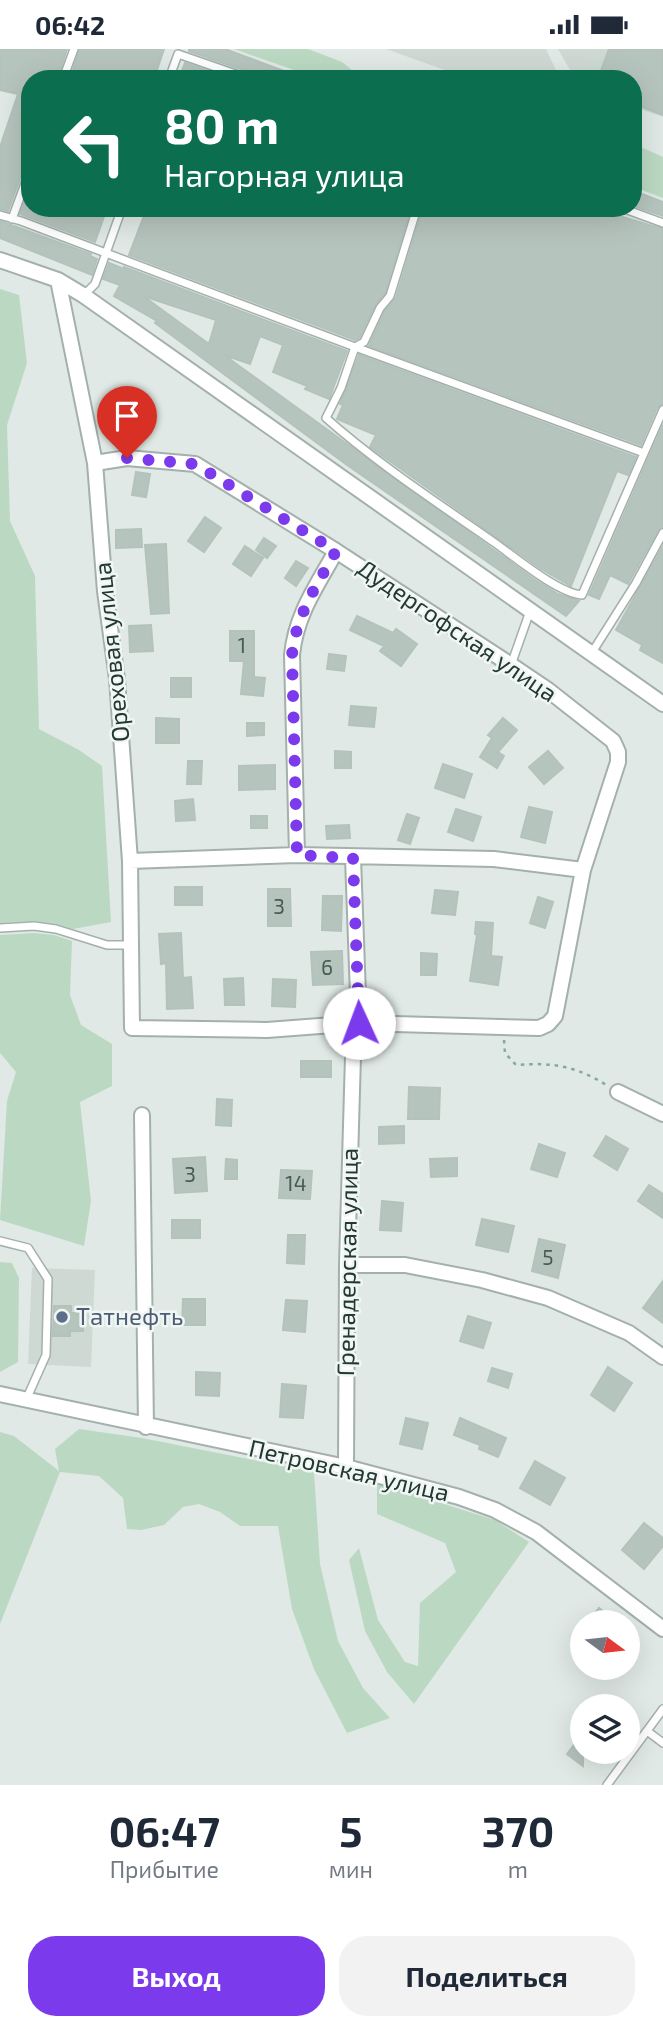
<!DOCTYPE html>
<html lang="ru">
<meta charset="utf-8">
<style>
:root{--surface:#fff;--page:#f2f2f3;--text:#1f2937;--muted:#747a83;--accent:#7c3aed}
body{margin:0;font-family:"Exo 2",sans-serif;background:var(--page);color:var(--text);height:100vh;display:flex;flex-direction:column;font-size:26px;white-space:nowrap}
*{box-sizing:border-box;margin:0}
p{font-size:23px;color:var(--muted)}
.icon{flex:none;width:38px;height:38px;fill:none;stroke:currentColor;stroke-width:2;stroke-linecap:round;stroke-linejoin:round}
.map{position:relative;height:1736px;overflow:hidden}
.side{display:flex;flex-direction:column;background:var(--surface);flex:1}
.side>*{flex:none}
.guide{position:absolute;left:21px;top:21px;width:621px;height:147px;border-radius:28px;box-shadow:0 7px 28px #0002;background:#0b6e4f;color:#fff;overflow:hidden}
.needle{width:46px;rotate:105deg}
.buttons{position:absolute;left:570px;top:1561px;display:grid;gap:14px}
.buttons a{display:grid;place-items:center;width:70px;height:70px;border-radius:50%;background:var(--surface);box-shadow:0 7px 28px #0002;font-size:35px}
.pin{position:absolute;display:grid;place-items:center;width:60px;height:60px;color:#fff;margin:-72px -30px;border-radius:50% 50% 50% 0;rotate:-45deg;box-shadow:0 0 7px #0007}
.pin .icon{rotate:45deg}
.me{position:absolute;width:77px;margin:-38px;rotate:358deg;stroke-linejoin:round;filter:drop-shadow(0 0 5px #0008)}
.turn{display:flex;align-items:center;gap:24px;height:147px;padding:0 28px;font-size:32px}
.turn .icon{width:91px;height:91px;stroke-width:2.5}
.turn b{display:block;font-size:49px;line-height:60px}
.eta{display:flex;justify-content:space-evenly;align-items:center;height:119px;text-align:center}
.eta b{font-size:42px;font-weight:700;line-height:49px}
.primary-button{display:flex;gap:14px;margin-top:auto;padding:14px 28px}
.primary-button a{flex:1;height:80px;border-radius:28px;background:var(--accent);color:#fff;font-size:28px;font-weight:700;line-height:80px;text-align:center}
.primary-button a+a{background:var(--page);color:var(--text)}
.status{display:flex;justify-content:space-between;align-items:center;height:49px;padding:0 35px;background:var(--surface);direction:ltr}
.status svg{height:19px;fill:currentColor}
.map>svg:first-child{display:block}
</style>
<div class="status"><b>06:42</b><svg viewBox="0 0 49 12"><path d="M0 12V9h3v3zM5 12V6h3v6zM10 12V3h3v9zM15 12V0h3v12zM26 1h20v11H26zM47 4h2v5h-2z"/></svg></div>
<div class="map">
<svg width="663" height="1736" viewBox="0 0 663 1736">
<rect width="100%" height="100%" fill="#e0e9e5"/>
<path fill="#cfd9d4" d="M386,0H546L560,30H470Z
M558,0H663V68L634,58V30H575Z
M32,1219L95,1221L91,1318L28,1315Z"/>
<path fill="#bbd9c2" d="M234,0H308L342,13L363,30H320Z
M634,95L663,108V149L634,138Z
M0,240L19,246L27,314L7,376L10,472L35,527L39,680L79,701L102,717L111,873L73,880L57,875L34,872L0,874Z
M34,884L54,886L72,892L70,946L81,976L112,995V1037L80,1053L91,1152L84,1197L0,1171L7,1052L16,1023L0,1004V886Z
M0,1213L12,1214L19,1229L18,1313L0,1323Z
M79,1380L142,1389L314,1423L320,1515L338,1592L363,1639L390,1669L347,1684L314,1620L292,1560L278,1477H240L220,1463L199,1455L183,1458L164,1476L141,1481L127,1480L123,1449L99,1427L60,1423L0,1575V1383L14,1387L59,1422L55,1400Z
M377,1434L495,1471L529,1493L414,1655L387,1623L365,1582L349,1511L359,1499L378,1571L405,1613L418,1617L420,1554L456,1523L445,1494L377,1465Z"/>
<path fill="#b6c4be" stroke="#b4c2bc" stroke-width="2" fill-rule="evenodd" d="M0,0H67L57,30H30V115L24,119L8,162L0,160V98L18,45L0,41Z
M80,0H164L154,30H70Z
M189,0H225L305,30H274L262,26L261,30H256L252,24L189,2Z
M609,0H663V66L634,55V30H598Z
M185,14L231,30H179Z
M30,139V159H107L95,193L20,165Z
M634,142L663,153V167L634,157Z
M147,159H411L385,244L375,256L359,289L355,291L129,206Z
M423,159H593L663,180V355L657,359L641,396L369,297L385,262L396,249Z
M0,172L91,205L90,207L97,210L92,226L0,189Z
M109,214L124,220V218L347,302L329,350L305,340L307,337L273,323L283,296L260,287L250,315L224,306L534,530L558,545L579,552L566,567L347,416L155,274L157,272L114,247L120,236L103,230ZM143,247L216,271L209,295Z
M359,306L636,408L628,426L617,422L571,537L541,520L370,398L376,386L337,370L343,356L340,355Z
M663,376V478L658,481L628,535L610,526L599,550L589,546Z
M136,423L150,425L146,448L132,446Z
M205,468L221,479L204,503L188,492Z
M141,480L142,498L116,499V481Z
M264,489L276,497L267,509L256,501Z
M166,495L169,564L151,565L145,496Z
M245,497L263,509L251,527L233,515Z
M663,497V614L640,601L642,596L616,581Z
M296,512L308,519L296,537L285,529Z
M357,567L393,584L396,580L417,595L401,617L380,602L384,597L350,581Z
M151,576L153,602L130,603L129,577Z
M230,582H254V628L265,629L263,647L241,645L244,612H230Z
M329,605L346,607L344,622L327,620Z
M171,629H191V648H171Z
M351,657L376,659L374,678L349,676Z
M156,669L179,670V694H156Z
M503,669L517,681L498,703L504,707L497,719L480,708L492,689L488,686Z
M247,674H264V686L247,687Z
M335,702L351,703V719H335Z
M548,702L563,719L544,735L529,718Z
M188,712H202L201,735H187Z
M443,715L472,725L464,749L435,739Z
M275,716V740L239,741V717Z
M193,750L195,771L176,772L175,752Z
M529,758L552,763L545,794L521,788Z
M456,760L481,768L473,792L448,783Z
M407,765L419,769L410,795L398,791Z
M251,767H267V779H251Z
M349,776L350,789L327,790L326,777Z
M175,838H202V856H175Z
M268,840H290L291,877H268Z
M435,841L458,843L455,866L432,864Z
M323,847H342L341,882L322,881Z
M538,848L553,853L545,879L530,874Z
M476,873L493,874L491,907L502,908L498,936L470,932L477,886L475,885Z
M181,884L183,929L191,928L193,959L167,960L166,914L161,915L159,885Z
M342,902L343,935L313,936L311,903Z
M421,904L437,905L436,926H421Z
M243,929L244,956H225L224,930Z
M273,930L296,931L295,958L272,957Z
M301,1012H331V1028H301Z
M409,1038L440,1039L439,1070H408Z
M217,1050L232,1051L231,1077L216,1076Z
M404,1077V1094L379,1095V1078Z
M606,1087L628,1100L617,1121L594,1107Z
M539,1095L565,1104L557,1128L531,1120Z
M205,1108L207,1142L175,1144L173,1110Z
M457,1109V1127L431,1128L430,1110Z
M226,1110L237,1111V1130H225Z
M281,1121L312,1122L310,1150L279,1149Z
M649,1136L663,1145V1169L638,1152Z
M382,1152L403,1154L401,1182L380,1181Z
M482,1170L514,1177L508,1203L476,1196Z
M172,1171H200V1189H172Z
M288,1186H305L304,1215L287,1214Z
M539,1190L565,1196L558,1229L532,1222Z
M663,1232V1274L643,1259Z
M183,1250H205V1276H182Z
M286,1251L307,1252L305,1283L283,1281Z
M54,1257H71V1264H84L83,1282H70V1287H53Z
M468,1267L491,1274L483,1299L460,1292Z
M608,1318L632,1334L614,1362L591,1346Z
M492,1319L512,1325L508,1339L488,1332Z
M196,1323L220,1324L219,1347L196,1346Z
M282,1335L306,1337L303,1369L280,1368Z
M406,1369L428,1374L422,1400L400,1395Z
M460,1369L506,1389L498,1408L479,1400L480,1396L454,1386Z
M535,1412L565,1429L550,1456L520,1439Z
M644,1474L663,1489V1497L644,1520L622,1501Z
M599,1559L617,1573H588Z
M583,1684V1717L567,1705Z"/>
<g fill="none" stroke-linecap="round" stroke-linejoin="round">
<defs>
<path id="lane" d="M63,30L74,0
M169,30L178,5L250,30
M622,159L663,174
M0,166L21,172L355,298L364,293L380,259L390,247L417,159
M12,170L30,121
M84,246L95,235L122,159
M644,404L355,298L341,339L326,369C379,416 438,454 495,494C516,509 558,544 582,546L663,361
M591,605L636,534L663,484
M511,616L530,562
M0,879L34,877L56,880L107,896H131
M0,1192L28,1199L48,1230L46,1306L26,1351
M647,1682L663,1694
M607,1736L663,1660"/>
<path id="street" d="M0,211L58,231L83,246L663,655
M58,231L95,414L105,542L117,630L130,812L132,979L267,981L359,974L539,979L548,975L555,967L583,821L618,713V703L613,692L548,641L511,616L336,502L195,415L127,409L95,414
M297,806L292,606C296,565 317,537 336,502
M353,809L359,974
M130,812L297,806L494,810L583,821
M618,1043L663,1065
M142,1066L146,1378
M347,1216H405L482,1231L548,1249L629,1284L663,1308
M0,1345L346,1418L459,1448L495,1461L536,1483L663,1580
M346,1418L347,1216L353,1007"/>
</defs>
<use href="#lane" stroke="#a4b0ac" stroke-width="10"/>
<use href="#street" stroke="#a4b0ac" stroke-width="18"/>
<path stroke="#84aa9d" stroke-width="2.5" stroke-dasharray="3.5 5" stroke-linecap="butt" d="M504,991L505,1004L516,1016C553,1013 576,1017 608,1037"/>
<use href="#lane" stroke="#fff" stroke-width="7"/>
<use href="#street" stroke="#fff" stroke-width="14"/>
</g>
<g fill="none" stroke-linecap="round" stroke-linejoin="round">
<path stroke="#7c3aed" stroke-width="12" stroke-dasharray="0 21.6" d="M127,409L195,415L336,502C317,536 296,566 292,606L297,806L353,809L359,974"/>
</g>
<circle fill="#5c6f8a" stroke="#f0f6f3" stroke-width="2.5" cx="62" cy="1268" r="7"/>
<g text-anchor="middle" stroke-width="5" stroke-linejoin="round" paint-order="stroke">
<g font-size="21" fill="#485b55">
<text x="242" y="604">1</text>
<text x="279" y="865">3</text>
<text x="327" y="926">6</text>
<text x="190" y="1133">3</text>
<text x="296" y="1142">14</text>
<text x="548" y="1216">5</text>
</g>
<g font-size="24" fill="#233832" stroke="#f0f6f3">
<text transform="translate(457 582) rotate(34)" y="8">Дудергофская улица</text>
<text transform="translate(112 603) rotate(-96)" y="8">Ореховая улица</text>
<text transform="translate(348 1213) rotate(-89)" y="8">Гренадерская улица</text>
<text transform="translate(349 1422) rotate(13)" y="8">Петровская улица</text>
</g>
<g font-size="24" fill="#4e5e75" stroke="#f0f6f3" text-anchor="start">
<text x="76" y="1276">Татнефть</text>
</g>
</g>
</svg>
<div class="buttons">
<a><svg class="needle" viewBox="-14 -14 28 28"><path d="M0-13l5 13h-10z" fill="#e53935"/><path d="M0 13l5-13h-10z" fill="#747a83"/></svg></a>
<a><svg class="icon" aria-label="layers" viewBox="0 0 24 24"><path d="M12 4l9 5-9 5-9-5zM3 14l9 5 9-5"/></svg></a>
</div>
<div class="pin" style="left:127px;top:409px;background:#d93025"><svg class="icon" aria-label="arrive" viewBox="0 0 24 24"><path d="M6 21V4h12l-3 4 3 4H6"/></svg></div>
<svg class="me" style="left:359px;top:974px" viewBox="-20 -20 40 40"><circle r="19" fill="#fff"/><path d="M0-13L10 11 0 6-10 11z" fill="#7c3aed"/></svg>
<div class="guide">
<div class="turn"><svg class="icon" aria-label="left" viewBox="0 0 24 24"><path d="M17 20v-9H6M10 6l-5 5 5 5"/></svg><div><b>80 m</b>Нагорная улица</div></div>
</div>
</div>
<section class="side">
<div class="eta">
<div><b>06:47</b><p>Прибытие</p></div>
<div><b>5</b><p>мин</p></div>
<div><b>370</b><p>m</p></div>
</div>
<div class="primary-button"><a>Выход</a><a>Поделиться</a></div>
</section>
